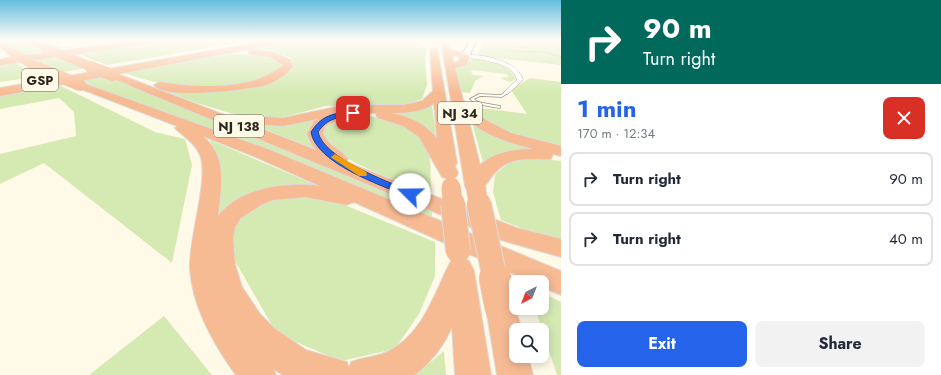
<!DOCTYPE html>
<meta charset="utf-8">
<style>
:root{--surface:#fff;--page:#f2f2f3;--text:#1f2937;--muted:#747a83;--line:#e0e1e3;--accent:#2563eb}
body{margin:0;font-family:Jost,sans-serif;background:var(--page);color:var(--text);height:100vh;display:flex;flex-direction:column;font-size:15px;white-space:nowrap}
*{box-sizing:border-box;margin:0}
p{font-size:13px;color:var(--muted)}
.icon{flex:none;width:22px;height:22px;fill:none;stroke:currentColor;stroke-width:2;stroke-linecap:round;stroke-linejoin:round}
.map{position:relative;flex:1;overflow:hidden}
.sheet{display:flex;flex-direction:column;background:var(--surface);width:380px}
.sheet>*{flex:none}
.hud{background:#00695c;color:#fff;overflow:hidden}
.needle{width:26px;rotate:222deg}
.buttons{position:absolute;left:509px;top:275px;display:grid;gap:8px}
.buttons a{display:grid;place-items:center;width:40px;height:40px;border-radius:8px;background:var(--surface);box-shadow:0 2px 10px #0003;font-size:20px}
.pin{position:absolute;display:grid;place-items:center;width:34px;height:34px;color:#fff;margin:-17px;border-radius:8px;box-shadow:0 2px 6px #0006}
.me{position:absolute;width:44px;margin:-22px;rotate:292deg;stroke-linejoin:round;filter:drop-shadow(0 0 3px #0008)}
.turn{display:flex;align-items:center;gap:14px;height:84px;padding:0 16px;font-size:18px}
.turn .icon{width:52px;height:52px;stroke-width:2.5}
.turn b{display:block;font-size:28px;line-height:34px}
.round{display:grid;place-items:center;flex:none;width:42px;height:42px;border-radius:8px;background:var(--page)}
.headline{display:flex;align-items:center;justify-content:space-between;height:68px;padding:0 16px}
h1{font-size:24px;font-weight:700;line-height:30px;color:var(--accent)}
.action{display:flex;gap:8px;margin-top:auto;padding:8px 16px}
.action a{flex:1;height:46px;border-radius:8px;background:var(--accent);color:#fff;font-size:16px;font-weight:700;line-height:46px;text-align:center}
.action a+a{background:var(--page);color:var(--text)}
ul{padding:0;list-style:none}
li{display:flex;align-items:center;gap:12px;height:54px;margin:0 8px 6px;padding:0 8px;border:2px solid var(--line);border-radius:8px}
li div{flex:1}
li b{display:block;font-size:15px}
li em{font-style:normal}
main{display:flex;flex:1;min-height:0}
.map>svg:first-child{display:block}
</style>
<main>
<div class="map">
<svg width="561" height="375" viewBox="0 0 561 375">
<rect width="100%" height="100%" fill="#fff9e8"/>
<path fill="#d5eab3" d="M2,40H20L47,51L22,55Z
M40,40C50,40 57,47 65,47C83,46 100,40 119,40L60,49L40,42Z
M173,40H255L107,65L75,53Z
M296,40H413L427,48L425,58L427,85L422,99L403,106H326L280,118L256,121L197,103L154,87L186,91H211L281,76L289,71L291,58L273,51L254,48Z
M484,40H561V65L477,56Z
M231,54L270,55L282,61L281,69C228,96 175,91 121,72Z
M57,56L86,68L58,73L32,60Z
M473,58C488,60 508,63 516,79L510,82L500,78L509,77L506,74L472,70L471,72L473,75L483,76L475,81L470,93L462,92L455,67L464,66Z
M13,62L40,76L0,82V64Z
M102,75L431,207L433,221L73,80Z
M530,78L561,82V148L505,132L477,119L474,107L527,114L511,90Z
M55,83L155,132L185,139L192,165L172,263L44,163L0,184V154L76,136L74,112L59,98L0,109V94Z
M432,106L436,135L419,125L376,111L410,112Z
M325,115L316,149L244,122Z
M353,115C376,116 421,121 428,149C432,162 430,179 431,192C393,180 352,166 321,140L320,129L333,120Z
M472,123L561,155L522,151L500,153L483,163Z
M210,140L330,191L293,185L216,221L218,167Z
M530,158L561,161V243L501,220L493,192L495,175C506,164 514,159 530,158Z
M294,196L335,201L435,242V276L419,314L395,349L341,361L277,334L235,261L233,227C253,201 262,200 294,196Z
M542,293L561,302V375H557L535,308H542Z
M164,316L212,375H89Z
M444,351L446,375H415Z"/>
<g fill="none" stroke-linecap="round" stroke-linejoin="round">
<defs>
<path id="lane" d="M505,92L508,93L502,97L480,96L474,99L478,102L500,106V108H499L476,104L470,99L479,94L501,95Z"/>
<path id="street" d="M463,55C480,53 519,61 523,80L508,94H504V92L517,80C513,61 478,60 463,57Z"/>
<path id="secondary" d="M471,40H477L468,58H462L461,56Z"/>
<path id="highway" d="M22,40H33L50,48L46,51L43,50Z
M140,40H162L158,42L0,65V59Z
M273,40H291L287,42L118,74L235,119L237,116L242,115L283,118L345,105H404L422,101L433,91L430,50L431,48H437L457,163L455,166L458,173L456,177L449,179L442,177L419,137L403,126L378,118L376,115L377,113H343L342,118L325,126L323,134C329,147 340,148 348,159L346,162L517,228L561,239V257L504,241L107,76L0,96V88ZM434,103L437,138C425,124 411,117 392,113C405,113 425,112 434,103ZM318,119L314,121L307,134L312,145L316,150L248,124L283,126Z
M441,40H449L451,49L470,56L466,65L455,68L463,100L486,120L511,133L561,146V156L553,154L551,159C544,160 539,159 532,159C508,159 498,166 485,186L486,190L483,194L476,196L469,194L465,186ZM452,55L460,57L459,61L454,63ZM469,121C487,136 510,143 533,149C514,149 494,152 480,165Z
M0,41L15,50V54H9L0,47Z
M252,49L276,53L290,60L293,66C287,74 278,80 269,84C251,90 165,100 154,85L160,82C196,88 254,91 283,65L271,57L249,54V50Z
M80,82L270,150L561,271V295L542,287V282H531L354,202L346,205L306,197L273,200L261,205L241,218L235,227L233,237L235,264L242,287L260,314L274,328L306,350L347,362L349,368L351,362C363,357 378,357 389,351C424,333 434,293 451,261L460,258L469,261L474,271L491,375H455L452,327C443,347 432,361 415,375H283L273,369L276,375H236C214,345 193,308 190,270C188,238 211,175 199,153C195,144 185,137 178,131L175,128L177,126L76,87L74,85ZM203,136L258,158L320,186C286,182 241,187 218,216C221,186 228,158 203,136Z
M501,294L512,298L522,330H516V356H528L533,375H497L486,308L490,298Z"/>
</defs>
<use href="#lane" stroke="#9c9379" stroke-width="1.5"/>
<use href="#street" stroke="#9c9379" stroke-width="1"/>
<use href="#secondary" stroke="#9c9379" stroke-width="2"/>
<use href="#highway" stroke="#dddcdb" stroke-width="2"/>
<path stroke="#9a9587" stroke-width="1" stroke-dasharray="1 1.5" stroke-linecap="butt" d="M546,40L533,43L528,47L515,48L511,51L546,52L561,57"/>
<use href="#lane" fill="#fff" fill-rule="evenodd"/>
<use href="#street" fill="#fff" fill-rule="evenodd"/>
<use href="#secondary" fill="#fff" fill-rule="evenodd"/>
<use href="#highway" fill="#f7bb94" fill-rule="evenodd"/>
<defs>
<path id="highway-bridge-far4" d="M46,48L94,68
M12,52L38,68"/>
<path id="highway-bridge-far3" d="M36,67L80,85
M91,67L112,75"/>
<path id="highway-bridge-far2" d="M451,187L453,205
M476,190L479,205"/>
<path id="highway-bridge-far1" d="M453,204L458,251
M479,204L495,279"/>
<path id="highway-bridge" d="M495,278L501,308"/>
</defs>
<use href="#highway-bridge-far4" stroke="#dddcdb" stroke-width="10" stroke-linecap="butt"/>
<use href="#highway-bridge-far3" stroke="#dddcdb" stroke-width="12" stroke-linecap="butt"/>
<use href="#highway-bridge-far2" stroke="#dddcdb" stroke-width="20" stroke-linecap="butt"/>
<use href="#highway-bridge-far1" stroke="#dddcdb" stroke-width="26" stroke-linecap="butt"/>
<use href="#highway-bridge" stroke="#dddcdb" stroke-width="33" stroke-linecap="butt"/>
<use href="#highway-bridge-far4" stroke="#f7bb94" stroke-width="9"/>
<use href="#highway-bridge-far3" stroke="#f7bb94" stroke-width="12"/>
<use href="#highway-bridge-far2" stroke="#f7bb94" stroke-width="19"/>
<use href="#highway-bridge-far1" stroke="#f7bb94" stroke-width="24"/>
<use href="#highway-bridge" stroke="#f7bb94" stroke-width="32"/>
</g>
<linearGradient id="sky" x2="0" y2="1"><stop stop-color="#63bede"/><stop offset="0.43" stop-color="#fffcf5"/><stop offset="1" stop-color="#fffcf5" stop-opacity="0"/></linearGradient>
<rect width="561" height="93" fill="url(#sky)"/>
<path fill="#2563eb" stroke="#184099" d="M353,111H356V114C339,118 328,117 318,132C324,159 389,182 413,192V196H407C380,185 316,163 311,132C323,114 333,114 353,111Z"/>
<path fill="#f59e0b" d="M335,154L366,172L367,174L366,176H359L332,158L331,157Z"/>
<g text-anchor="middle" stroke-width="4" stroke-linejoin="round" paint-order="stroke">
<g fill="#fff9e8" stroke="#6b665a" stroke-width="1">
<rect x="22" y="69" width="36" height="22" rx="3"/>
<rect x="438" y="102" width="44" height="22" rx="3"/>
<rect x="214" y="115" width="50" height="22" rx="3"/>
</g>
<g font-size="13" font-weight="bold" fill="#2b271d">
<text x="40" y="85">GSP</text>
<text x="460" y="118">NJ 34</text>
<text x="239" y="131">NJ 138</text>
</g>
</g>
</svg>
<div class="buttons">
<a><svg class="needle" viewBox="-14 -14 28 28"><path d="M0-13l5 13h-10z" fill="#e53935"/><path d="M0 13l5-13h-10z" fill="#747a83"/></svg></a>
<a><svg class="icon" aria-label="search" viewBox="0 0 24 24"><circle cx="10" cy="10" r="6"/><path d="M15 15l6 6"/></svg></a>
</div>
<div class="pin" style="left:353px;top:113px;background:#d93025"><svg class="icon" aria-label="arrive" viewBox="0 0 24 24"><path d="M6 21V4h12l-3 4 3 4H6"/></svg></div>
<svg class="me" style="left:410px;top:194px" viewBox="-20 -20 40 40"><circle r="19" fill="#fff"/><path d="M0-13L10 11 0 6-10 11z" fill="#2563eb"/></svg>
</div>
<section class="sheet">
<div class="hud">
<div class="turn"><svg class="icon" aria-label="right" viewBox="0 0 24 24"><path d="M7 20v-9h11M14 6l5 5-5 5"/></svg><div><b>90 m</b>Turn right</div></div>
</div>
<div class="headline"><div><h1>1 min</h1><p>170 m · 12:34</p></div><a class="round" style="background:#d93025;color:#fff"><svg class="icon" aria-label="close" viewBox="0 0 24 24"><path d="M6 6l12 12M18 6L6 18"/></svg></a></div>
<ul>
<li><svg class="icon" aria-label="right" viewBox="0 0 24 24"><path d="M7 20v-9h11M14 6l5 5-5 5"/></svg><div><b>Turn right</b></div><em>90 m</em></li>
<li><svg class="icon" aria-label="right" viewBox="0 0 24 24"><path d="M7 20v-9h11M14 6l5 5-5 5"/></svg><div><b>Turn right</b></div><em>40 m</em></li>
</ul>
<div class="action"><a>Exit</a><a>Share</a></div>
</section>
</main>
